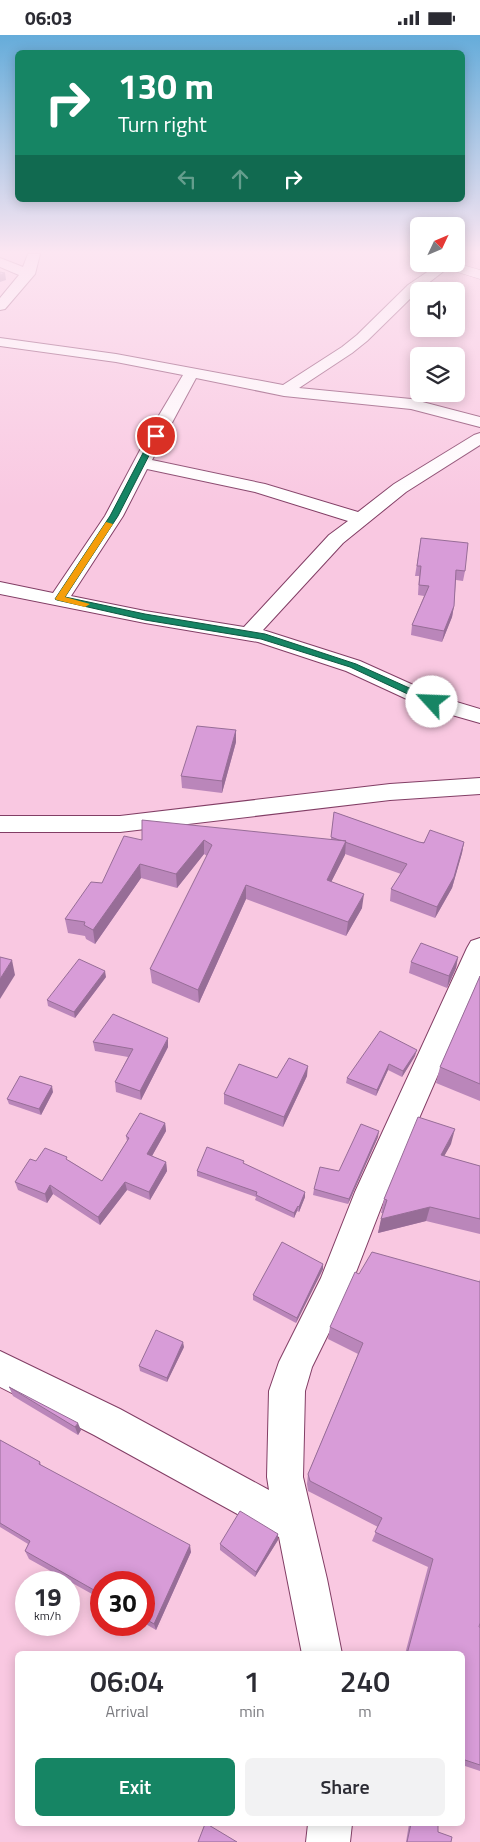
<!DOCTYPE html>
<style>
:root{--surface:#fff;--page:#f2f2f3;--text:#2b2b33;--muted:#7c7c81;--accent:#168564}
body{margin:0;font-family:"Titillium Web",sans-serif;background:var(--page);color:var(--text);height:100vh;display:flex;flex-direction:column;font-size:19px;white-space:nowrap}
*{box-sizing:border-box;margin:0}
p{font-size:16px;color:var(--muted)}
.icon{flex:none;width:28px;height:28px;fill:none;stroke:currentColor;stroke-width:2;stroke-linecap:round;stroke-linejoin:round}
.map{position:relative;flex:1;overflow:hidden}
.sheet{position:absolute;left:15px;top:1616px;width:450px;height:175px;display:flex;flex-direction:column;background:var(--surface);border-radius:8px;box-shadow:0 2px 12px #0003}
.sheet>*{flex:none}
.hud{position:absolute;left:15px;top:15px;width:450px;height:152px;border-radius:8px;box-shadow:0 2px 12px #0003;background:#168564;color:#fff;overflow:hidden}
.needle{width:32px;rotate:46deg}
.fabs{position:absolute;left:410px;top:182px;display:grid;gap:10px}
.fabs a{display:grid;place-items:center;width:55px;height:55px;border-radius:8px;background:var(--surface);box-shadow:0 2px 12px #0003;font-size:25px}
.speed{position:absolute;left:15px;top:1536px;display:flex;gap:10px;font-size:25px;font-weight:700;text-align:center}
.speed>*{display:grid;place-content:center;width:65px;height:65px;border-radius:50%;background:var(--surface);box-shadow:0 2px 12px #0003;line-height:1}
.speed small{font-size:12px;font-weight:400}
.speed .limit{border:8px solid #d22;background:#fff;color:#111}
.pin{position:absolute;display:grid;place-items:center;width:42px;height:42px;color:#fff;margin:-21px;border:2px solid #fff;border-radius:50%;box-shadow:0 1px 5px #0007}
.me{position:absolute;width:55px;margin:-28px;rotate:295deg;stroke-linejoin:round;filter:drop-shadow(0 0 4px #0008)}
.turn{display:flex;align-items:center;gap:18px;height:105px;padding:0 20px;font-size:22px}
.turn .icon{width:65px;height:65px;stroke-width:2.5}
.turn b{display:block;font-size:35px;line-height:42px}
.lanes{display:flex;align-items:center;height:48px;padding:0 20px;background:#0003;justify-content:center;gap:25px;direction:ltr}
.lanes .off{opacity:.35}
.eta{display:flex;justify-content:space-evenly;align-items:center;height:85px;text-align:center}
.eta b{font-size:30px;font-weight:600;line-height:35px}
.button{display:flex;gap:10px;margin-top:auto;padding:10px 20px}
.button a{flex:1;height:58px;border-radius:8px;background:var(--accent);color:#fff;font-size:20px;font-weight:600;line-height:58px;text-align:center}
.button a+a{background:var(--page);color:var(--text)}
.status{display:flex;justify-content:space-between;align-items:center;height:35px;padding:0 25px;background:var(--surface);direction:ltr}
.status svg{height:14px;fill:currentColor}
.map>svg:first-child{display:block}
</style>
<div class="status"><b>06:03</b><svg viewBox="0 0 49 12"><path d="M0 12V9h3v3zM5 12V6h3v6zM10 12V3h3v9zM15 12V0h3v12zM26 1h20v11H26zM47 4h2v5h-2z"/></svg></div>
<div class="map">
<svg width="480" height="1807" viewBox="0 0 480 1807">
<rect width="100%" height="100%" fill="#f9c8e1"/>
<g fill="none" stroke-linecap="round" stroke-linejoin="round">
<defs>
<path id="minor" d="M28,219H40L35,239L5,274L0,275V263L19,240L0,232V223L23,232Z
M439,229H453L418,256L367,306L352,318L299,353L411,364L480,382V392L411,374L284,361L196,343L152,425L265,449L358,477L394,449L474,400L480,398V410L406,457L343,508L263,595L360,626L440,662L480,674V688L424,672L346,636L258,607L145,588L0,559V547L53,558L105,481L155,387L183,340L116,327L0,311V303L116,319L283,350L342,312L357,300L408,250ZM147,434L255,457L348,486L329,500L244,592L145,576L71,561L123,481Z
M480,743V759L390,765L120,797H0V781H120L390,749Z
M480,903V943L387,1157L346,1263L312,1332L305,1356L303,1442L327,1544L342,1619H302L279,1502L94,1400L0,1352V1316L120,1374L269,1455L267,1442L269,1356L279,1327L321,1243L355,1157L467,913L471,906Z
M308,1789H352L350,1807H306Z"/>
<path id="primary" d="M408,219H419V224L410,222Z
M456,228L480,235V244L441,232L439,229Z"/>
</defs>
<use href="#minor" stroke="#823e65" stroke-width="2"/>
<use href="#primary" stroke="#823e65" stroke-width="1"/>
<use href="#minor" fill="#fff" fill-rule="evenodd"/>
<use href="#primary" fill="#fff" fill-rule="evenodd"/>
</g>
<path fill="#ba86ba" d="M421,503L465,536L463,546L456,545L454,571L452,582L442,607L411,600L412,590L424,561L418,560L419,541H415Z
M236,695V707L222,758L182,753L181,741Z
M334,777L419,807H464L462,818L452,853L435,883L390,866L391,854L401,839L345,819L331,847L362,873L346,901L246,864L199,968L152,948L150,934L207,821L204,819L177,853L141,843L95,909L86,904L85,901L68,898L65,884L102,848L142,805L331,804Z
M458,922L456,933L447,953L409,938L411,927Z
M480,941V1066L436,1048L440,1032Z
M106,942L75,983L48,971L47,965Z
M93,1007L168,1012L141,1065L116,1057L115,1047L128,1022L95,1016Z
M415,1021L402,1042L388,1035L376,1061L346,1048L347,1043Z
M307,1041L283,1092L224,1069V1059L277,1043Z
M53,1057L41,1080L9,1069L7,1064Z
M165,1088L166,1096L152,1121L166,1127L167,1136L150,1165L127,1155L100,1190L53,1159L47,1168L18,1155L15,1147L36,1126L68,1125L102,1146L127,1106L126,1101Z
M378,1102L348,1169L313,1160L314,1154L339,1136Z
M451,1109L444,1121L480,1131V1199L426,1186L378,1198L383,1178H381L384,1164Z
M197,1136L305,1162L299,1177L297,1176L294,1183L255,1165L256,1162L197,1141Z
M323,1229V1234L296,1288L253,1265V1260Z
M359,1239L479,1247L480,1244V1588L479,1592H480V1736L462,1730V1619H405L428,1532L372,1506L378,1492L308,1456L307,1449L308,1439L358,1319L328,1304L330,1292Z
M184,1312L167,1347L140,1336L139,1331Z
M9,1352L81,1395L78,1400L13,1361Z
M0,1405L40,1427L41,1430L191,1517L156,1595L144,1588V1548H101V1564L29,1524L25,1516L28,1509L0,1492Z
M278,1499V1505L255,1542L220,1515V1509Z
M409,1789H438V1797L451,1807H406Z"/>
<path fill="#976d97" d="M5,238L6,245L0,247V240Z
M454,571L452,582L442,607L444,596Z
M236,695V707L222,758V746Z
M204,805V819L177,853L176,839Z
M346,806L345,820L325,859L327,845Z
M464,807L462,818L452,853L435,883L437,872Z
M140,829L141,843L95,909L93,895Z
M246,850V864L199,968L198,955Z
M364,859L362,873L346,901L348,887Z
M458,922L456,933L447,953L449,941Z
M12,925L15,940L0,964V944Z
M105,936L106,942L75,983L74,977Z
M168,1003V1012L141,1065L140,1056Z
M417,1015L415,1021L402,1042L403,1036Z
M389,1029L388,1035L376,1061L377,1055Z
M308,1031L307,1041L283,1092L284,1082Z
M52,1051L53,1057L41,1080L39,1074Z
M165,1088L166,1096L148,1128L147,1119Z
M455,1094L451,1109L437,1134L441,1120Z
M379,1096L378,1102L348,1169L349,1164Z
M166,1127L167,1136L150,1165L149,1157Z
M125,1147L127,1155L100,1190L98,1182Z
M50,1150L53,1159L47,1168L45,1159Z
M305,1157V1162L299,1177V1172Z
M298,1171L297,1176L294,1183V1178Z
M430,1172L426,1186L378,1198L381,1184Z
M323,1229V1234L296,1288L297,1283Z
M183,1307L184,1312L167,1347V1343Z
M78,1388L81,1395L78,1400L75,1392Z
M278,1499V1505L255,1542L256,1537Z
M190,1510L191,1517L156,1595L154,1589Z"/>
<path fill="#d89cd8" stroke="#976d97" d="M0,237L5,238L0,240Z
M421,503L468,508L465,536L456,535L454,571L444,596L412,590L429,551L419,550L421,531H417Z
M197,691L236,695L222,746L181,741Z
M334,777L419,807L424,808L430,795L464,807L454,842L437,872L391,854L407,829L345,807L346,806L339,805L331,802Z
M142,785L346,806L327,845L364,859L348,887L246,850L198,955L150,934L212,810L204,805L176,839L140,829L93,895L84,890L85,887L65,884L91,847L102,848L124,801L142,805Z
M421,908L458,922L449,941L411,927Z
M0,922L12,925L0,944Z
M79,924L105,936L74,977L47,965Z
M480,941V1049L440,1032Z
M113,979L168,1003L140,1056L115,1047L133,1014L93,1007Z
M380,996L417,1015L403,1036L389,1029L377,1055L347,1043Z
M289,1023L308,1031L284,1082L224,1059L239,1029L277,1043Z
M20,1041L52,1051L39,1074L7,1064Z
M140,1078L165,1088L147,1119L166,1127L149,1157L125,1147L98,1182L50,1150L45,1159L15,1147L30,1124L36,1126L45,1113L67,1122L66,1124L102,1146L129,1103L126,1101Z
M418,1082L455,1094L441,1120L480,1131V1184L430,1172L381,1184L387,1165L384,1164Z
M361,1089L379,1096L349,1164L314,1154L320,1132L339,1136Z
M207,1112L244,1126L243,1128L305,1157L299,1172L298,1171L294,1178L256,1160L257,1157L197,1136Z
M282,1207L323,1229L297,1283L253,1260Z
M372,1217L480,1247V1588L479,1592H480V1730L462,1724V1619H407L433,1524L375,1497L382,1483L310,1446L308,1439L363,1308L330,1292L355,1237L359,1239Z
M156,1295L183,1307L167,1343L139,1331Z
M9,1352L78,1388L75,1392Z
M0,1405L40,1427L39,1429L190,1510L154,1589L144,1583V1548H101V1559L25,1516L30,1506L0,1488Z
M240,1476L278,1499L256,1537L220,1509Z
M205,1789H207L237,1807H198Z
M411,1789H438V1797L452,1802L451,1807H407Z"/>
<linearGradient id="sky" x2="0" y2="1"><stop stop-color="#65acda"/><stop offset="0.46" stop-color="#fce6f2"/><stop offset="1" stop-color="#fce6f2" stop-opacity="0"/></linearGradient>
<rect width="480" height="472" fill="url(#sky)"/>
<path fill="#168564" stroke="#0e5641" d="M153,399L159,401L118,481L65,562L145,579L265,599L356,629L436,665V669H429L350,632L261,604L145,585L57,565L55,564L110,481Z"/>
<path fill="#f59e0b" d="M106,487L113,489L65,562L90,569L85,572L57,565L55,564Z"/>
</svg>
<div class="fabs">
<a><svg class="needle" viewBox="-14 -14 28 28"><path d="M0-13l5 13h-10z" fill="#e53935"/><path d="M0 13l5-13h-10z" fill="#7c7c81"/></svg></a>
<a><svg class="icon" aria-label="sound" viewBox="0 0 24 24"><path d="M4 9h4l5-4v14l-5-4H4zM17 9q2 3 0 6"/></svg></a>
<a><svg class="icon" aria-label="layers" viewBox="0 0 24 24"><path d="M12 4l9 5-9 5-9-5zM3 14l9 5 9-5"/></svg></a>
</div>
<div class="speed"><div>19<small>km/h</small></div><div class="limit">30</div></div>
<div class="pin" style="left:156px;top:401px;background:#d93025"><svg class="icon" aria-label="arrive" viewBox="0 0 24 24"><path d="M6 21V4h12l-3 4 3 4H6"/></svg></div>
<svg class="me" style="left:432px;top:667px" viewBox="-20 -20 40 40"><circle r="19" fill="#fff"/><path d="M0-13L10 11 0 6-10 11z" fill="#168564"/></svg>
<div class="hud">
<div class="turn"><svg class="icon" aria-label="right" viewBox="0 0 24 24"><path d="M7 20v-9h11M14 6l5 5-5 5"/></svg><div><b>130 m</b>Turn right</div></div>
<div class="lanes"><svg class="icon off" aria-label="left" viewBox="0 0 24 24"><path d="M17 20v-9H6M10 6l-5 5 5 5"/></svg><svg class="icon off" aria-label="ahead" viewBox="0 0 24 24"><path d="M12 20V5M6 11l6-6 6 6"/></svg><svg class="icon" aria-label="right" viewBox="0 0 24 24"><path d="M7 20v-9h11M14 6l5 5-5 5"/></svg></div>
</div>
<section class="sheet">
<div class="eta">
<div><b>06:04</b><p>Arrival</p></div>
<div><b>1</b><p>min</p></div>
<div><b>240</b><p>m</p></div>
</div>
<div class="button"><a>Exit</a><a>Share</a></div>
</section>
</div>
